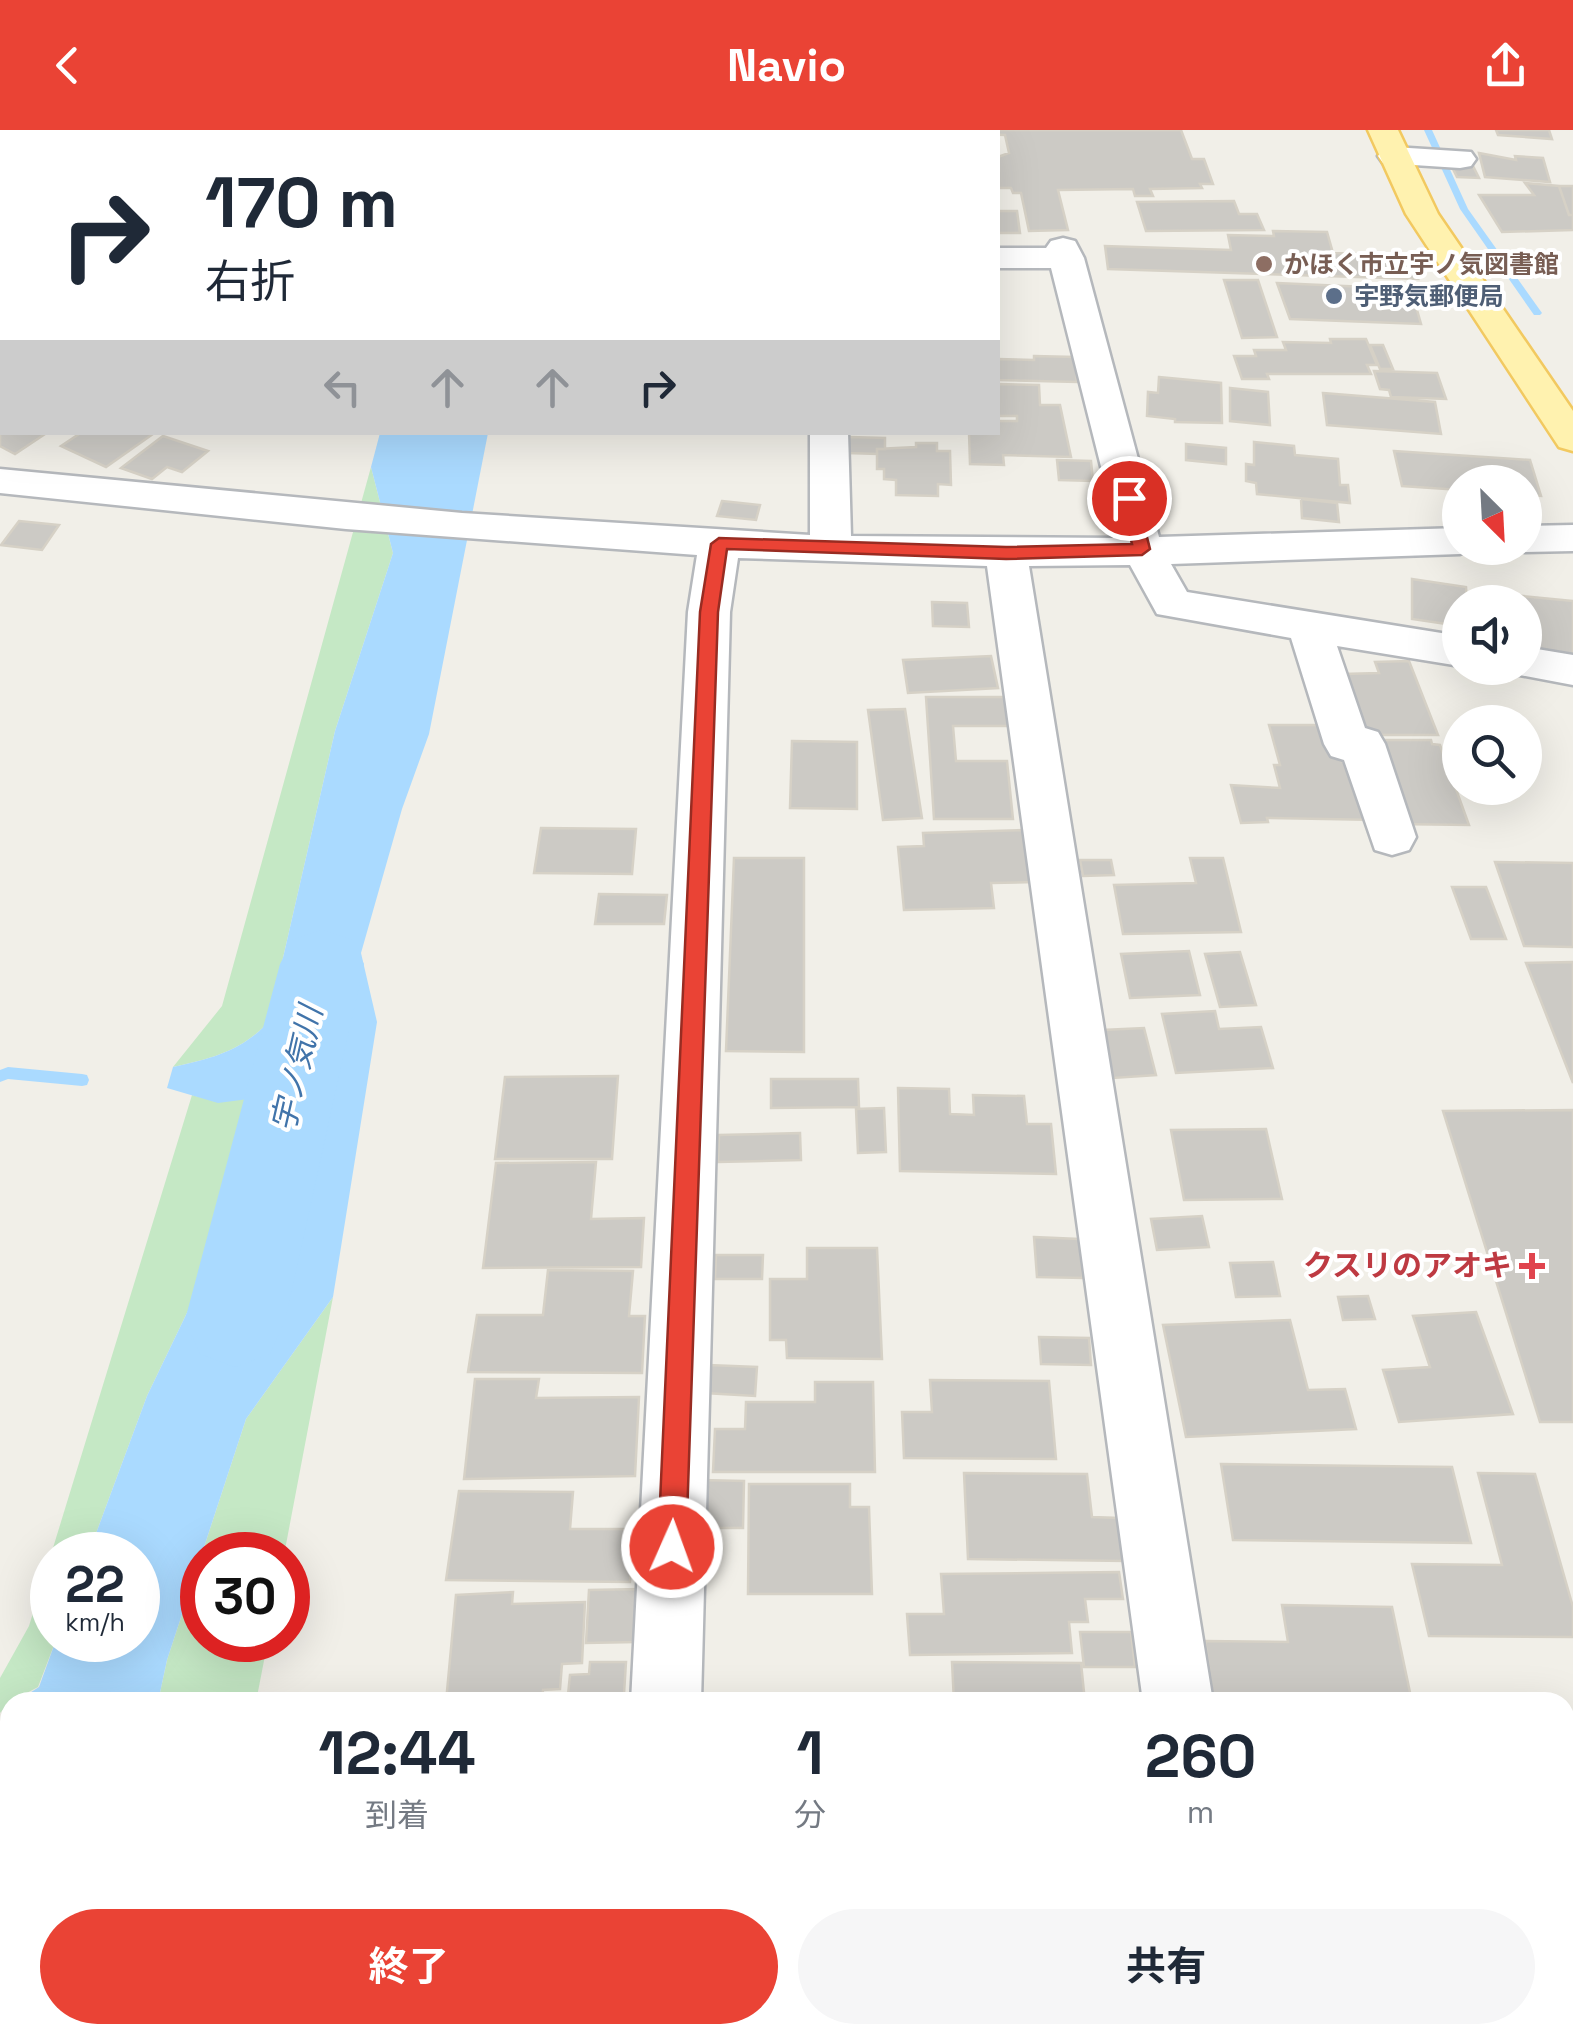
<!DOCTYPE html>
<html lang="ja">
<meta charset="utf-8">
<style>
:root{--surface:#fff;--page:#f6f6f7;--text:#1f2937;--muted:#747a83;--accent:#ea4335}
body{margin:0;font-family:"Space Grotesk","Noto Sans JP",sans-serif;background:var(--page);color:var(--text);height:100vh;display:flex;flex-direction:column;font-size:38px;white-space:nowrap}
*{box-sizing:border-box;margin:0}
p{font-size:32px;color:var(--muted)}
.icon{flex:none;width:55px;height:55px;fill:none;stroke:currentColor;stroke-width:2;stroke-linecap:round;stroke-linejoin:round}
.map{position:relative;flex:1;overflow:hidden}
.sheet{position:absolute;left:0px;top:1562px;width:1575px;height:352px;display:flex;flex-direction:column;background:var(--surface);border-radius:30px 30px 0 0;box-shadow:0 10px 40px #0002}
.sheet>*{flex:none}
.hud{position:absolute;left:0px;top:0px;width:1000px;height:305px;box-shadow:0 10px 40px #0002;background:#fff;color:var(--text);overflow:hidden}
.needle{width:65px;rotate:156deg}
.tools{position:absolute;left:1442px;top:335px;display:grid;gap:20px}
.tools a{display:grid;place-items:center;width:100px;height:100px;border-radius:50%;background:var(--surface);box-shadow:0 10px 40px #0002;font-size:50px}
.speed{position:absolute;left:30px;top:1402px;display:flex;gap:20px;font-size:50px;font-weight:700;text-align:center}
.speed>*{display:grid;place-content:center;width:130px;height:130px;border-radius:50%;background:var(--surface);box-shadow:0 10px 40px #0002;line-height:1}
.speed small{font-size:25px;font-weight:400}
.speed .limit{border:15px solid #d22;background:#fff;color:#111}
.pin{position:absolute;display:grid;place-items:center;width:85px;height:85px;color:#fff;margin:-42px;border:5px solid #fff;border-radius:50%;box-shadow:0 2px 10px #0007}
.me{position:absolute;width:110px;margin:-55px;rotate:2deg;stroke-linejoin:round;filter:drop-shadow(0 0 8px #0008)}
.turn{display:flex;align-items:center;gap:35px;height:210px;padding:0 40px;font-size:45px}
.turn .icon{width:130px;height:130px;stroke-width:2.5}
.turn b{display:block;font-size:70px;line-height:85px}
.lanes{display:flex;align-items:center;height:95px;padding:0 40px;background:#0003;justify-content:center;gap:50px;direction:ltr}
.lanes .off{opacity:.35}
.eta{display:flex;justify-content:space-evenly;align-items:center;height:170px;text-align:center}
.eta b{font-size:60px;font-weight:700;line-height:70px}
.cta{display:flex;gap:20px;margin-top:auto;padding:20px 40px}
.cta a{flex:1;height:115px;border-radius:60px;background:var(--accent);color:#fff;font-size:40px;font-weight:700;line-height:115px;text-align:center}
.cta a+a{background:var(--page);color:var(--text)}
header{display:flex;justify-content:space-between;align-items:center;height:130px;padding:0 40px;background:var(--accent);color:#fff;font-size:45px;font-weight:700}
.map>svg:first-child{display:block}
</style>
<header><svg class="icon" aria-label="back" viewBox="0 0 24 24"><path d="M15 5l-7 7 7 7"/></svg>Navio<svg class="icon" aria-label="share" viewBox="0 0 24 24"><path d="M12 15V3M7 8l5-5 5 5M5 13v7h14v-7"/></svg></header>
<div class="map">
<svg width="1573" height="1913" viewBox="0 0 1573 1913">
<rect width="100%" height="100%" fill="#f1efe8"/>
<path fill="#c5e8c5" d="M371,337L393,423L335,601L280,841L284,873C253,916 225,926 173,937L222,876Z
M316,947L317,974L282,1052L208,1139L147,1266L88,1425H52V1510H56L38,1557L10,1572L0,1583V1548L29,1496L192,965C238,979 272,959 316,947Z
M333,1167L284,1425H202V1510H268L256,1572H158L167,1530L246,1289Z"/>
<path fill="#aadaff" d="M380,303H488L429,604L402,679L361,823L377,892L333,1167L246,1289L167,1530L158,1572H16L39,1557L56,1510H138V1425H88L147,1266L208,1139L282,1052L317,974L315,947L256,968L218,973L167,958L173,937C225,926 253,916 284,873L280,841L335,601L393,423L371,337Z
M10,1718V1905H88L86,1913H0V1760Z"/>
<g fill="none" stroke-linecap="round" stroke-linejoin="round">
<path fill="#aadaff" fill-rule="evenodd" d="M1424,0H1432L1468,79L1542,183L1540,185H1534L1460,79Z
M8,937L82,944L87,945L89,950L87,955L82,956L8,949L0,952V940Z"/>
<path fill="#aadaff" fill-rule="evenodd" d="M322,800L352,810L364,834L285,1190L270,1224L235,1237L200,1224L185,1190L280,834L292,810Z"/>
</g>
<path fill="#cccac5" stroke="#d6d1c6" stroke-width="2.5" d="M883,0H1181L1192,29H1204L1213,54H1200L1202,58L1150,59L1153,66H1135L1133,59L1058,60L1068,100L1029,101L1021,63H1013L1011,58H998V27L1009,23L1005,5Z
M1496,0H1549L1552,9L1498,5Z
M1479,23L1516,30L1515,26L1543,28L1550,52L1485,47Z
M1450,33L1472,34L1479,48L1457,47Z
M1525,53L1559,56L1569,85H1573V100L1502,102L1479,65H1534Z
M1559,56H1573V85H1569Z
M1234,71L1239,84H1257L1264,100L1146,101L1137,72Z
M998,81H1017L1020,103H998Z
M1273,101L1327,102L1333,123L1398,125L1401,135H1412L1418,149L1108,139L1105,116L1231,120L1228,105L1274,106Z
M1224,150H1258L1277,207L1242,208Z
M1277,153L1411,159L1421,194L1290,189Z
M1330,209H1366L1377,235H1367L1371,244H1267L1269,249H1242L1234,226H1256L1254,220H1286L1283,212L1331,213Z
M1370,215H1383L1393,239H1380Z
M1034,226L1075,227L1077,252L998,250V229L1034,230Z
M0,229L2,302H48L15,324L0,316Z
M1374,241L1437,243L1446,269L1391,267L1389,260L1380,259Z
M1159,247L1221,253L1222,293L1175,292V289L1147,286L1148,262L1158,263Z
M998,254L1039,255L1040,275H1060L1071,327L1003,325L1004,335L970,334L969,302H998V291H1017V286H998Z
M1230,258L1268,262L1270,295L1230,291Z
M1323,263L1435,272L1441,304L1327,295Z
M82,302H149L153,304L106,337L61,316Z
M163,306L208,321L182,342L167,337L152,349L121,338Z
M849,307L885,308V319H877V324L848,323Z
M1254,312L1294,316L1295,325L1338,329L1340,355H1348L1350,373L1257,364L1256,353L1246,351V334L1254,335Z
M916,313H937V321H950L951,355L938,354V366L896,365V350L884,349V339H877V319L916,317Z
M1186,314L1226,318V334L1186,330Z
M1394,321L1530,330L1541,366L1525,365V352H1460V360L1402,356Z
M1057,330L1091,331L1093,351L1059,350Z
M1301,369L1337,373L1339,392L1302,388Z
M722,371L760,375L756,390L717,386Z
M19,391L59,395L42,420L1,415Z
M1412,449L1466,457L1467,472H1460V496L1412,489Z
M1502,464L1573,471V525L1525,520V472H1503Z
M932,472L967,473L969,497L933,496Z
M991,526L998,558L908,563L903,530Z
M1409,531L1438,605H1366L1344,544L1379,543L1375,532Z
M926,567H1005L1008,596H953L956,631H1007L1013,689H934Z
M905,579L922,688L883,690L868,580Z
M1269,595H1330L1341,631H1359L1378,690L1267,688L1268,692L1241,693L1231,655L1280,658L1274,635H1280Z
M1366,610H1431L1432,614L1440,615L1469,695L1393,694Z
M792,611L857,612V679L790,678Z
M541,698L636,699L632,744L534,743Z
M1026,700L1035,752L991,753L994,778L904,780L898,717L924,716L923,703Z
M734,728H804V922L726,921Z
M1190,728H1223L1241,802L1123,804L1114,755L1196,753Z
M1080,730H1111L1114,745L1083,746Z
M1495,732L1573,733V817L1524,816Z
M1452,757H1486L1506,809H1471Z
M599,764L667,765L664,794H595Z
M1189,821L1200,865L1130,868L1121,824Z
M1240,822L1256,875L1220,877L1205,824Z
M1573,832V953L1526,833Z
M1215,881L1219,899L1261,897L1273,938L1176,943L1162,884Z
M1144,898L1156,945L1113,948L1103,900Z
M618,946L612,1029H495L505,947Z
M771,949H858L859,977L771,978Z
M898,958L949,959L950,984L974,985L973,965L1024,966L1027,994H1051L1056,1044L900,1041Z
M884,978L886,1022L858,1023L856,979Z
M1573,980V1292H1540L1443,981Z
M1266,999L1282,1069L1184,1070L1171,1000Z
M800,1003L801,1030L718,1032L719,1005Z
M596,1032L591,1089L644,1088L641,1137L483,1138L496,1033Z
M1202,1086L1209,1117L1157,1120L1151,1089Z
M1034,1107L1079,1109L1083,1148L1037,1147Z
M807,1118H877L882,1229L787,1228L786,1210H770V1149H807Z
M716,1125H763L762,1149H715Z
M1273,1132L1280,1166L1236,1167L1230,1133Z
M548,1140L633,1141L629,1186H645L642,1243L468,1242L477,1185H543Z
M1368,1166L1375,1189L1343,1190L1338,1167Z
M1476,1182L1513,1284L1399,1292L1383,1240L1430,1237L1413,1186Z
M1290,1190L1308,1260L1345,1259L1356,1299L1186,1307L1163,1195Z
M1039,1207L1089,1208L1091,1235L1041,1234Z
M708,1235L757,1237L755,1266L705,1263Z
M475,1249H539L536,1268L639,1267L635,1346L464,1349Z
M930,1250L1049,1251L1056,1329L904,1328L902,1282H932Z
M815,1252H873L875,1342H713L715,1299H745L746,1272H815Z
M1221,1334L1452,1337L1471,1413L1233,1410Z
M964,1343L1087,1344L1092,1387L1120,1388L1125,1431L968,1429Z
M1478,1343L1535,1344L1573,1477V1507L1429,1506L1412,1434L1502,1435Z
M701,1350L744,1351L743,1398H698Z
M749,1354H850V1377H869L872,1464H748Z
M459,1361L573,1362L570,1399H634L630,1452L446,1450Z
M1119,1442L1123,1469H1085L1088,1492H1069L1072,1523L910,1525L907,1484H944L941,1444Z
M638,1459L636,1512L586,1513L589,1460Z
M513,1462L512,1474L585,1472L582,1533L562,1534L560,1559L543,1560L542,1569L446,1572L456,1465Z
M1282,1475L1392,1477L1412,1572H1214L1205,1511L1288,1512Z
M1080,1502H1131L1135,1537H1084Z
M590,1532H626L624,1564L568,1565L570,1545L589,1544Z
M952,1532L1081,1533L1085,1572H954Z
M1565,1684L1573,1712V1733H1565Z
M967,1905H1005L1006,1913H968Z
M1083,1905L1084,1913H1031V1908Z"/>
<g fill="none" stroke-linecap="round" stroke-linejoin="round">
<defs>
<path id="minor" d="M809,0H839V2H809Z
M1394,17L1471,22L1476,29L1471,36L1460,38L1383,33L1378,26L1383,19Z
M1063,108L1075,111L1084,128L1159,407L1460,398V418H1476L1460,424L1171,434L1187,462L1460,506V536L1337,516L1365,598L1378,602L1385,614L1416,707L1409,720L1392,725L1375,720L1344,630L1331,626L1324,614L1291,508L1157,484L1130,435L1029,436L1213,1572H1143L987,436L738,428L730,482L701,1572H631L688,482L697,425L346,399L0,363V339L462,383L810,405V302H848L851,406L1119,408L1051,138H998V118H1046L1051,111Z
M1573,395V421L1525,422L1510,418H1525V396Z
M1525,517L1573,525V555L1509,543L1506,538H1525Z
M1565,1798H1573V1876H1565Z
M10,1844V1905H40L33,1913H0V1846Z
M611,1905H691L690,1913H610Z"/>
<path id="major" d="M1368,0H1398L1438,84L1573,281V321L1559,317L1406,84Z"/>
</defs>
<use href="#minor" stroke="#b5b8bc" stroke-width="5"/>
<use href="#major" stroke="#f2c960" stroke-width="5"/>
<use href="#minor" fill="#fff" fill-rule="evenodd"/>
<use href="#major" fill="#fff2af" fill-rule="evenodd"/>
</g>
<path fill="#ea4335" stroke="#982c22" stroke-width="2.5" d="M1129,363L1137,368L1150,419L1142,425L1006,429L727,419L718,482L686,1417L682,1427L672,1431L662,1427L658,1417L700,482L711,414L719,408L1006,417L1132,414L1120,368Z"/>
<circle fill="#8d6e63" stroke="#fff" stroke-width="4" cx="1264" cy="134" r="10"/>
<circle fill="#5c6f8a" stroke="#fff" stroke-width="4" cx="1334" cy="166" r="10"/>
<path fill="#e0444e" stroke="#fff" stroke-width="4" d="M1527 1121h10v10h10v10h-10v10h-10v-10h-10v-10h10z"/>
<g text-anchor="middle" stroke-width="8" stroke-linejoin="round" paint-order="stroke">
<g font-size="25" font-weight="bold" fill="#785e54" stroke="#fff" text-anchor="start">
<text x="1284" y="143">かほく市立宇ノ気図書館</text>
</g>
<g font-size="25" font-weight="bold" fill="#4e5e75" stroke="#fff" text-anchor="start">
<text x="1354" y="175">宇野気郵便局</text>
</g>
<g font-size="30" font-weight="bold" fill="#be3a42" stroke="#fff" text-anchor="end">
<text x="1512" y="1146">クスリのアオキ</text>
</g>
<g font-size="32" font-style="italic" fill="#4174aa" stroke="#fff">
<text transform="translate(297 939) rotate(-77)" y="11">宇ノ気川</text>
</g>
</g>
</svg>
<div class="tools">
<a><svg class="needle" viewBox="-14 -14 28 28"><path d="M0-13l5 13h-10z" fill="#e53935"/><path d="M0 13l5-13h-10z" fill="#747a83"/></svg></a>
<a><svg class="icon" aria-label="sound" viewBox="0 0 24 24"><path d="M4 9h4l5-4v14l-5-4H4zM17 9q2 3 0 6"/></svg></a>
<a><svg class="icon" aria-label="search" viewBox="0 0 24 24"><circle cx="10" cy="10" r="6"/><path d="M15 15l6 6"/></svg></a>
</div>
<div class="speed"><div>22<small>km/h</small></div><div class="limit">30</div></div>
<div class="pin" style="left:1129px;top:368px;background:#d93025"><svg class="icon" aria-label="arrive" viewBox="0 0 24 24"><path d="M6 21V4h12l-3 4 3 4H6"/></svg></div>
<svg class="me" style="left:672px;top:1417px" viewBox="-20 -20 40 40"><circle r="17" fill="#ea4335" stroke="#fff" stroke-width="3"/><path d="M0-11L8 9 0 5-8 9z" fill="#fff"/></svg>
<div class="hud">
<div class="turn"><svg class="icon" aria-label="right" viewBox="0 0 24 24"><path d="M7 20v-9h11M14 6l5 5-5 5"/></svg><div><b>170 m</b>右折</div></div>
<div class="lanes"><svg class="icon off" aria-label="left" viewBox="0 0 24 24"><path d="M17 20v-9H6M10 6l-5 5 5 5"/></svg><svg class="icon off" aria-label="ahead" viewBox="0 0 24 24"><path d="M12 20V5M6 11l6-6 6 6"/></svg><svg class="icon off" aria-label="ahead" viewBox="0 0 24 24"><path d="M12 20V5M6 11l6-6 6 6"/></svg><svg class="icon" aria-label="right" viewBox="0 0 24 24"><path d="M7 20v-9h11M14 6l5 5-5 5"/></svg></div>
</div>
<section class="sheet">
<div class="eta">
<div><b>12:44</b><p>到着</p></div>
<div><b>1</b><p>分</p></div>
<div><b>260</b><p>m</p></div>
</div>
<div class="cta"><a>終了</a><a>共有</a></div>
</section>
</div>
